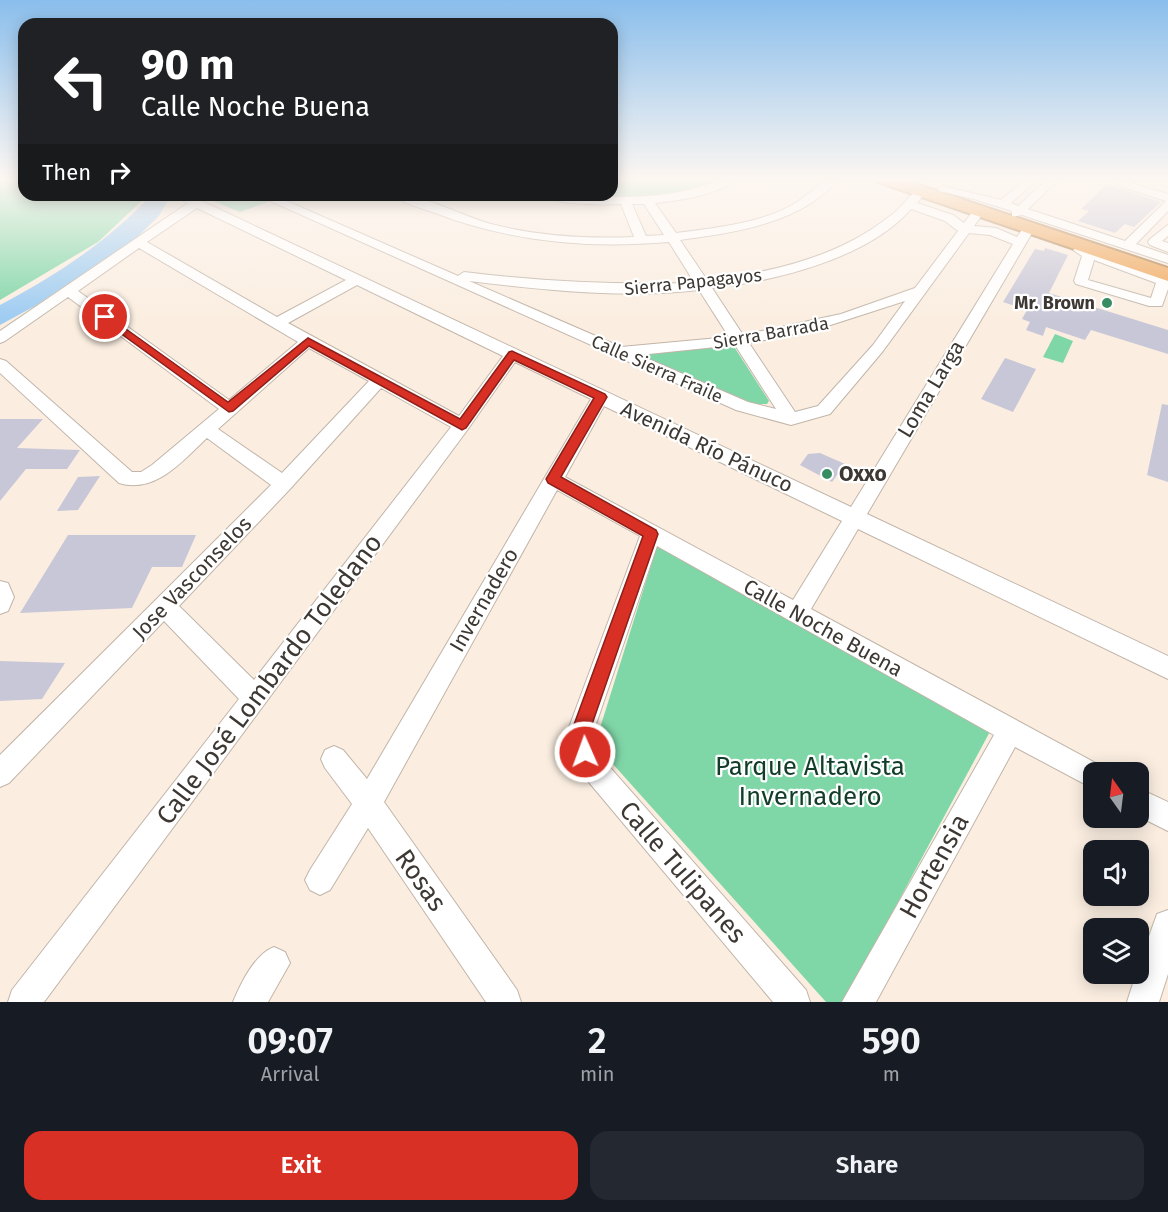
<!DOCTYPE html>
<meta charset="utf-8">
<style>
:root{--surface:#171b24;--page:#242831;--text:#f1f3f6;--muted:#9ea1a6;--accent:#d93025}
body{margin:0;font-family:"Fira Sans",sans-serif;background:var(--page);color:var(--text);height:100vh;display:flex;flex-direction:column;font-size:22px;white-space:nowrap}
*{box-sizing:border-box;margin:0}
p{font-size:20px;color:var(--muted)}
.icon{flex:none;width:33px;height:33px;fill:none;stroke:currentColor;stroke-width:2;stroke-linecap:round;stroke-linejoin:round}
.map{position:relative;height:1002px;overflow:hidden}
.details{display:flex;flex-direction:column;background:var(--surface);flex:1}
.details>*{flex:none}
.hud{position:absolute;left:18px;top:18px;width:600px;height:183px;border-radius:18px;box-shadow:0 3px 15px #0003;background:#202124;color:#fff;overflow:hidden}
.needle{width:39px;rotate:346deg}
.tools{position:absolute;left:1083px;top:762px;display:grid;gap:12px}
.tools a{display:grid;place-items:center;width:66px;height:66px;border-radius:12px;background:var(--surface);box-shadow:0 3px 15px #0003;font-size:30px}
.pin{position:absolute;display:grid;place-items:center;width:51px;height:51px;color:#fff;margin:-26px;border:3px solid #fff;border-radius:50%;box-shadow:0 2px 6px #0007}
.me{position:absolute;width:66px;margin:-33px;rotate:358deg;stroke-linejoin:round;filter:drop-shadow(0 0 4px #0008)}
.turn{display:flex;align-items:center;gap:21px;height:126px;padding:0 24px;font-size:27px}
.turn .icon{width:78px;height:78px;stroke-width:2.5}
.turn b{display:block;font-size:42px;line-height:51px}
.then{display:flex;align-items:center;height:57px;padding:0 24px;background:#0003;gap:12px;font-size:22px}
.eta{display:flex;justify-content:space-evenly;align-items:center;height:102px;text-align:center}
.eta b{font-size:36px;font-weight:600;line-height:42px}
.cta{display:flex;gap:12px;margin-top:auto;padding:12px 24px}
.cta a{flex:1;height:69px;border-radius:18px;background:var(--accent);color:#fff;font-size:24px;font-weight:600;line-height:69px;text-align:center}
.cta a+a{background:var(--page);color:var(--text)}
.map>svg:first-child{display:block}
</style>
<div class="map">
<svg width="1168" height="1002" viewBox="0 0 1168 1002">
<rect width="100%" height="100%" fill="#fbeee1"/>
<path fill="#7fd6a7" d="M0,179H24V195H148L98,242L0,300Z
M612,179H731L664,197L568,199L547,195H612Z
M199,195H263L273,200L240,212Z
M1055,334L1073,341L1063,363L1043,357Z
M733,345L769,401L767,404H753L637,355Z
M658,543L993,726L844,1002H826L595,744Z"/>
<path fill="#9eccf2" d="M151,195H171L159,216L136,238L35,306L0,325V305C55,276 109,241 151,195Z"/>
<path fill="#c8c7d7" d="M1107,184L1120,188L1161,202L1134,227L1125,224L1115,233L1078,221L1089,211L1081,209Z
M1045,248L1068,255L1049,293L1168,330V354L1091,330L1085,340L1046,327L1043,336L1026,330L1030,322L1022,319L1027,310L1003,302L1035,249L1044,251Z
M1005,358L1036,369L1013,412L981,399Z
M1162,404L1168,405V482L1147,475Z
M0,419H43L17,448L80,450L67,469H26L0,501Z
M820,453L845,464L832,482L800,465L808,454Z
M100,476L78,510L57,511L78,477Z
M68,535H196L182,567H152L132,608L20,613Z
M0,661L65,663L42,699L0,701Z"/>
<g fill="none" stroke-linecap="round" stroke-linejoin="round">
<defs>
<path id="minor" d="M721,179H736C716,196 681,200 655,203L676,233C714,228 758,224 792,205C809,196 820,179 839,179C800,224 736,232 680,240L707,280C771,273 839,257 890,216C900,209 907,199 916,190L920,189L926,192L917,203L953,215L964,223L975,208L979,207L985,211L974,226L996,228L1017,237L1025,225L1029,224L1035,228L867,514L1168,656V679L858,529L811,609L1103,767L1106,772H1094V789L1015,747L876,1002H842L994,735L657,546L594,730L600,756L806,990L810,1002H773L582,774L570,745L568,730L640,536L557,490L384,802L517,990L521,1002H486L368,828L330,890L320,895L310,890L305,880L310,870L352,804L325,768L321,759L325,750L334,746L343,750L367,779L591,399L515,362L468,429L44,1002H8L12,990L239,699L164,621L9,783L0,787V755L271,485L207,438C182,461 156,494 119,483L0,373V359L6,361L132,472H141L152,465L219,409L68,297L5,341L0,343V331L188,203L174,195H189L851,507L1013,244L990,235L969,233L883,351L830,414L791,425L736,410L257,195H273L458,276L464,272C538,281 611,285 685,283L694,282L669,242C588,249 511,242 435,213C422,208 403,204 393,195C426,195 459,215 491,224C538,236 585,239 634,237L621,204C603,205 554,205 541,195C602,195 663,205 721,179ZM632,204H644L664,235L646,236ZM197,208L346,280L277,317L147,242ZM911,209L945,221L958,231L915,288L841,314L743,335L712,288C775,281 867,259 911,209ZM139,248L298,342L229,400L78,291ZM469,281C545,290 623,299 699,290L729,337L621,347ZM357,285L503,356L459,416L288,323ZM905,301L873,345L818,406L795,412L749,343L815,330ZM735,345L776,409L748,402L639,355ZM309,348L369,381L282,473L218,429ZM381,388L451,427L254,680L179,606L290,489ZM604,406L842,521L793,600L565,477Z
M1026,179H1038L1011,203L1018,206L1047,179H1059L1028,209L1125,241L1166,201L1123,187L1117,183L1119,179H1130L1131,183L1168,194V211L1136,244L1168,255V263L1022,215L1012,217V211L974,199L939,191L937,189L943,186L1001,200Z
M1168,225V236L1162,241L1168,243V252L1150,245L1148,242L1150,239Z
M1079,246L1168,278V289L1162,306H1149L1076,284L1074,281L1082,256L1073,250ZM1094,260L1156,283L1151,298L1088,280Z
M0,581L8,583L14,597L8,611L0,614Z
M1138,788L1168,802V831L1138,816Z
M1168,910V974L1159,1002H1127L1136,974H1138V967L1157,914Z
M274,947L285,952L290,963L268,1002H233C241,983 254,955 274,947Z"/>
<path id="highway" d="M876,179H901L1168,268V281L878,182Z"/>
</defs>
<use href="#minor" stroke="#c1b5a9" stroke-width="2"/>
<use href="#highway" stroke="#b1804c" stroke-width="4"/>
<use href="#minor" fill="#fff" fill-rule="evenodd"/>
<use href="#highway" fill="#efa659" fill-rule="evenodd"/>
</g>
<linearGradient id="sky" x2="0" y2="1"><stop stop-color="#8abeec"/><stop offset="0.56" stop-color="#fdf7f2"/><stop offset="1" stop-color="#fdf7f2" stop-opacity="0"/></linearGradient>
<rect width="1168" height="320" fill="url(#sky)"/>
<path fill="#d93025" stroke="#8d1f18" stroke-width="1.5" d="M105,314L228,402L308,338L460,419L509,352L512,351L605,394L607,397L561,477L656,530L658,534L590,730L594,752L591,758L585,761L578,758L572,730L643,536L548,483L546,479L594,398L514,360L466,428L462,430L309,346L233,411L229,412L101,319V315Z"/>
<g fill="#378d61" stroke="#fff" stroke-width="2">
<circle cx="1107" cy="303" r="6"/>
<circle cx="827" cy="474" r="6"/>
</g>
<g text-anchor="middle" stroke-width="4.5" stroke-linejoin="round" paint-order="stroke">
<g font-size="18" fill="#3d3833" stroke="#fff">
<text transform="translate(693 282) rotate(-6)" y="6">Sierra Papagayos</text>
<text transform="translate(771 333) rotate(-10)" y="6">Sierra Barrada</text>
<text transform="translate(657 369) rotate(24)" y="6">Calle Sierra Fraile</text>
</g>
<g font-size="18" font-weight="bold" fill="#3d3833" stroke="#fff" text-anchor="end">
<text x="1095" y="309">Mr. Brown</text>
</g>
<g font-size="21" fill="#3d3833" stroke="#fff">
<text transform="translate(931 389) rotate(-59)" y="7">Loma Larga</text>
<text transform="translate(707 447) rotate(25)" y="7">Avenida Río Pánuco</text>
<text transform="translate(192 578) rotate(-46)" y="7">Jose Vasconselos</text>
<text transform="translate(484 600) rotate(-60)" y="7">Invernadero</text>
<text transform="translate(823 628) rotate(29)" y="7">Calle Noche Buena</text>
</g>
<g font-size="21" font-weight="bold" fill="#3d3833" stroke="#fff" text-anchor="start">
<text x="839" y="481">Oxxo</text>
</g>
<g font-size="26" fill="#3d3833" stroke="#fff">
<text transform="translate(269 679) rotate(-53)" y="9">Calle José Lombardo Toledano</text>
<text transform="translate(934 866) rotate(-61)" y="9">Hortensia</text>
<text transform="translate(683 872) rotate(49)" y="9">Calle Tulipanes</text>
<text transform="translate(421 880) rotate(55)" y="9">Rosas</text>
</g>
<g font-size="26" fill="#123d28" stroke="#fff">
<text x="810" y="775">Parque Altavista<tspan x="810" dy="30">Invernadero</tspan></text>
</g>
</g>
</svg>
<div class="tools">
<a><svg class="needle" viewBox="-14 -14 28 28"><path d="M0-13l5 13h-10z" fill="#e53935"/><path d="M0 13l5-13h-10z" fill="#9ea1a6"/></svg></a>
<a><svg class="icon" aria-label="sound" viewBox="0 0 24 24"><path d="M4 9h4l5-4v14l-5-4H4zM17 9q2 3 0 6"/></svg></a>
<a><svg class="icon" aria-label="layers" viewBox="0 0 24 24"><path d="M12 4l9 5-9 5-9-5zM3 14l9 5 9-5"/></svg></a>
</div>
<div class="pin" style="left:105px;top:317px;background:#d93025"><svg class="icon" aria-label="arrive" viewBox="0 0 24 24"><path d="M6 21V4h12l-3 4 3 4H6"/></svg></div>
<svg class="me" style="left:585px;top:752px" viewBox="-20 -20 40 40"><circle r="17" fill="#d93025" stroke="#fff" stroke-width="3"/><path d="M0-11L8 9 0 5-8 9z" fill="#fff"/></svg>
<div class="hud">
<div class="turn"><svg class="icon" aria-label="left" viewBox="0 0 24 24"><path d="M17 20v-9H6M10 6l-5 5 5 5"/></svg><div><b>90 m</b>Calle Noche Buena</div></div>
<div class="then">Then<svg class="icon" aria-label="right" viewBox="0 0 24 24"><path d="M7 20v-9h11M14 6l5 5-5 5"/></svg></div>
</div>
</div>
<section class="details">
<div class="eta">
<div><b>09:07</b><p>Arrival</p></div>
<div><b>2</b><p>min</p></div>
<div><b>590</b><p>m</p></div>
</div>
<div class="cta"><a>Exit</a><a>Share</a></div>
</section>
